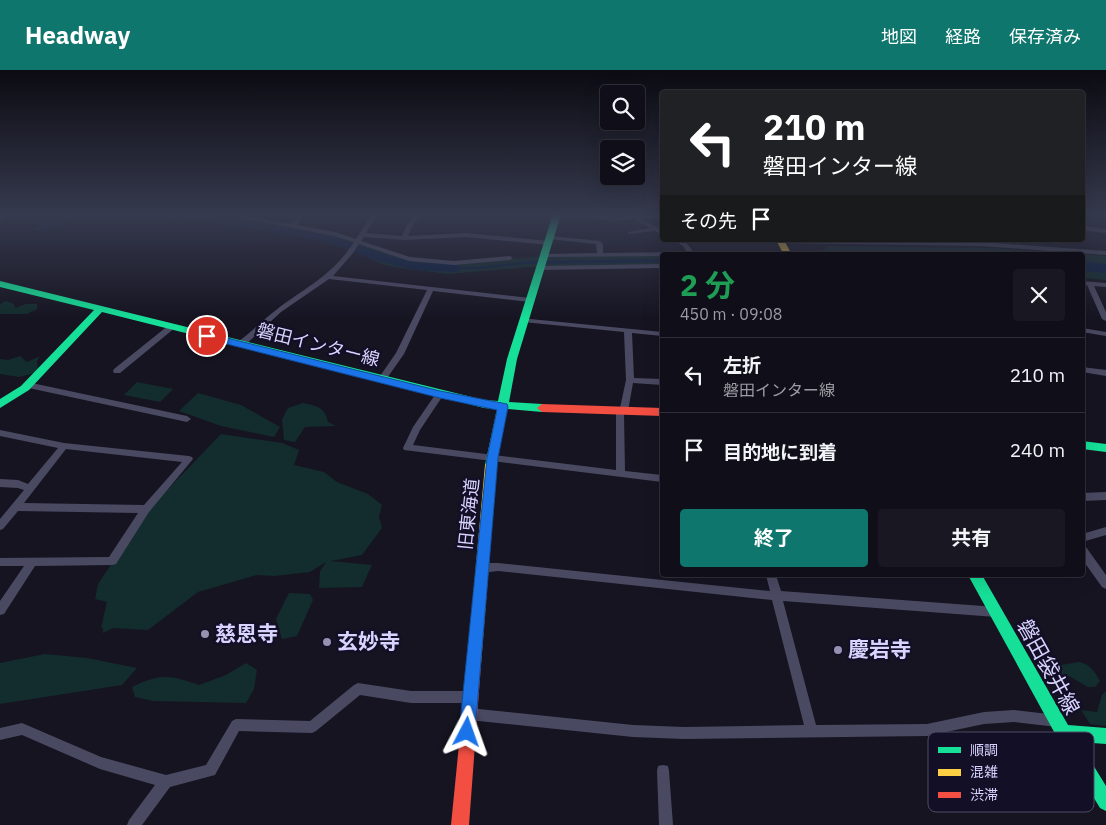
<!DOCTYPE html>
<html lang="ja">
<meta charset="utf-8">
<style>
:root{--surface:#100f19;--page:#191822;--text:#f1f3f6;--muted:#9c9ca2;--line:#302f38;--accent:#0f766e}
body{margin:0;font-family:"IBM Plex Sans","Noto Sans JP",sans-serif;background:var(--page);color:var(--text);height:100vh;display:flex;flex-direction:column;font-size:19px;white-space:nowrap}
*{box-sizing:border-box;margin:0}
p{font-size:16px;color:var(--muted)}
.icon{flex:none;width:28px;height:28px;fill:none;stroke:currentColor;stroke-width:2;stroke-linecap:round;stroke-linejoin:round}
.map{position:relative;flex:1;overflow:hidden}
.sheet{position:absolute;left:660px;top:182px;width:425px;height:325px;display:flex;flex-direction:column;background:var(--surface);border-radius:5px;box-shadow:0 5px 20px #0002,0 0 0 1px var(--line)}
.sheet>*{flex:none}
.guide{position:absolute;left:660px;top:20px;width:425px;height:152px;border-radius:5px;box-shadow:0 5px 20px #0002,0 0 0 1px var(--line);background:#202124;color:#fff;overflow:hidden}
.tools{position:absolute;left:600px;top:15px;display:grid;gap:10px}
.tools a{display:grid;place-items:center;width:45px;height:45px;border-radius:5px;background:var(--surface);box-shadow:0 5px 20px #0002,0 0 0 1px var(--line);font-size:25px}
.pin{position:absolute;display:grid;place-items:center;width:42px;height:42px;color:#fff;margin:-21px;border:2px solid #fff;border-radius:50%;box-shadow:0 1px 5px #0007}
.me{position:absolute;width:55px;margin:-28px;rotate:4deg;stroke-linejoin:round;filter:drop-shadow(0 0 4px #0008)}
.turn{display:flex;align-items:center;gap:18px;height:105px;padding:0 20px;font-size:22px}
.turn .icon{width:65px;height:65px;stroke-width:2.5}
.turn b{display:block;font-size:35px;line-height:42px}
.then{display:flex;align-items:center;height:48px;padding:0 20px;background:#0003;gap:10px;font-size:19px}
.round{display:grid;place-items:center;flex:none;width:52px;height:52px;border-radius:5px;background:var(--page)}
.overview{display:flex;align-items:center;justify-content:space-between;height:85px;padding:0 20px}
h1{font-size:30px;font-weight:700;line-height:38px;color:#1e9e55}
.action{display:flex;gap:10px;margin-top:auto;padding:10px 20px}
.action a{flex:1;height:58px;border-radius:5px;background:var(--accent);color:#fff;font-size:20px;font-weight:700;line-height:58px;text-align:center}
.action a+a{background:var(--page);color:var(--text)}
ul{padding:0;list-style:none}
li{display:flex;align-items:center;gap:15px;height:75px;padding:0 20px;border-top:1px solid var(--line)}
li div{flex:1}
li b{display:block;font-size:19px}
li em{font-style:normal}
header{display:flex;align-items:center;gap:30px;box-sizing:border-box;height:70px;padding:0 25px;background:var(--accent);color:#fff}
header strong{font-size:24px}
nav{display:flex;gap:28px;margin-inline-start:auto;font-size:18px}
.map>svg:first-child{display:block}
</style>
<header>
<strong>Headway</strong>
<nav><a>地図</a><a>経路</a><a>保存済み</a></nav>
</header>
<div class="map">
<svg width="1106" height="755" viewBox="0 0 1106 755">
<rect width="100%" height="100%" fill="#161421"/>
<path fill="#132c2d" d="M166,144H226L337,165L405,188L445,193L553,186L788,184L824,180L829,176L988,178L1106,186V210L1083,208L1082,185H662V196L530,197L448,204L408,199L384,195L349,179L308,168Z
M6,231L14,234L15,238L26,234H37V239L27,244H0V234Z
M20,286L27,292L40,286L37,291L38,302L19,307L0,304V289L8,290Z
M137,312L173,319L160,332L124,325Z
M198,323L241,335L280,357L274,367L221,356L179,341Z
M303,333C317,336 325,337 328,352L336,356L305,357L295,372L284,370L282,349L288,338Z
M221,364L282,373L299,380L294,395L324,402L337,412L368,424L382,435L379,447L382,458L362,485L331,491L372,495L362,517L319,518L320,501L326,492L310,502L274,506L257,505L198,522L148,560L113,558L103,563V558H101L107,532L95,529L98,514L147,441Z
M289,523L310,524L313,530L297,566L282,569L276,549Z
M45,584L87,588L137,598L122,615L0,634V593Z
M1079,592C1090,594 1095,602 1100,611L1095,617H1088L1069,606H1052L1044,599L1048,593L1061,595Z
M246,593L257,600L254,619L246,633L153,631L135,627L132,617C160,603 171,605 199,615L226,605Z
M1106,621V656L1090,654L1081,640L1097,642L1102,625Z"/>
<path fill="#0b1e41" d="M58,144H74L45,162L32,160Z
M662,189V192L524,194L477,199L430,197H479L532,191Z
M1082,191L1106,194V203L1083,201Z"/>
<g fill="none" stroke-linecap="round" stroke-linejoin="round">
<path fill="#0b1e41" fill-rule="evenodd" d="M188,144H215L331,165L384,184L415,192L456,194L463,198L456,202L415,200L374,190L328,172L194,148Z"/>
<path fill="#4a4962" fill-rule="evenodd" d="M4,144H11L0,151V146Z
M161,144H172L173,145L170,147Z
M223,144H237L291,154L300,144H306L297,155L335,162L356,169L372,144H378L366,163L402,166C407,155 410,144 424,144L414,153L408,166L466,163L549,171L552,173L549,175L466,167L404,170L364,167L361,171L410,187L454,191L510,186L513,188L510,190L454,195L409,191L359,174L353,183L333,206L530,228L533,230L530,232L433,221L404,284L385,311L382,312L378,309L396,283L427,220L329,209L281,242L244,276H238V272C251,262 263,250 276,240C306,217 333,205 354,172L334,166Z
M562,144H584L615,147L662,144V147L642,149L662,160V164L655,161L628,164V162L650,158L637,151L636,149L615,151L565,146Z
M1082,156L1106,159V163L1082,160Z
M551,166L600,171L603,174V183L687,182L683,176L673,170C684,170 688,173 693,182L787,181L790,183L787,185H662V186L544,187V185L546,184L597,183L596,174L549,169V167Z
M781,170L981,172L1106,181V185L981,176L779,173L778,172Z
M662,194V198L541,200L538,198L541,196Z
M1082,211L1106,213V217L1094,216L1106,242V251L1102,249L1087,215H1082Z
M520,248L662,262V266L632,263L634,308L662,309V315L633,313L628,341L624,344L625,401L662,405V412L404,380L403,378L413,357L437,322L440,321L444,324L420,360L413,375L616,400V341L617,339L620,338L626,310L624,262L523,252H520Z
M169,255H175L176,257L120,303H114L113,301L114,299Z
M1082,258L1106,262V266L1082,262Z
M1082,297L1106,300V306L1082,302Z
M27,312L187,346L191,349L187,352L24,317L23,315L24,313Z
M0,360L64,373L189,386L192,387L193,389L149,442L116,494L112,495L35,496L4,544L0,545V531L24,496H0V488L109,487L138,443L18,441L3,459L0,460V449L24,420L18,418L0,417V409L18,410L28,414L58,378L0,366ZM66,379L182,392L144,435L24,433Z
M1106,422V430L1082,431V423Z
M1106,457V465L1082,472V464Z
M1082,476L1086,477L1106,505V519L1102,517L1082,489Z
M482,493H498L770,521L766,505H776L781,521L996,537L1000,538L1001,542L1000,546L996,547L783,531L816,655L927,654L984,642L1014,640L1057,645L1061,647L1063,651L1061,655L1057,657L1014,652L984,654L927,666L684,669L633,667L469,650L465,648L463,644L465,640L469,638L633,655L684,657L804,655L772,530L498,501L482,503L478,501L477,498L478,495Z
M358,613L411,621H470L474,623L476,627L474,631L470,633H411L360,625L316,661L312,663L239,661L215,705L170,717L142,755H127L129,750L155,715L100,699L22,665L0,670V658L22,653L101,687L166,705L206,695L232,651L236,649L310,651L354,615Z
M663,695L668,696L669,701L673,755H659L657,701L658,696Z"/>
<path fill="#16e098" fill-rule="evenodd" d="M553,144H561L517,289L509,332L542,334L547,338L542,342L507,339L495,398H487L485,395L497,339L484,338L102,242L29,320L0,338V329L21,316L94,240L0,217V211L484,330L498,331L507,289Z
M1082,371L1106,374V382L1082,379Z
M968,505H982L1068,655L1106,658V674L1079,672L1106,716V741L1100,738L1058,669Z"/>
<path fill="#ffcf43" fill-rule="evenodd" d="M776,170H784L792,185H784Z
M491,391L495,392L497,395L481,594L479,599L474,601L469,599L467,594L485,395L487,392Z"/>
<path fill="#f24e42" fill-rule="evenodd" d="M542,334L662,338V346L542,342L537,338Z
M474,587L479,589L481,594L469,755H451L467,594L469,589Z"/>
</g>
<linearGradient id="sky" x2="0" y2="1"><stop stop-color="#0c0b12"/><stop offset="0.58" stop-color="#363a4e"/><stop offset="1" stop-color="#363a4e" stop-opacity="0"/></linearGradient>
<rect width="1106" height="250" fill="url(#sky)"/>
<path fill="#1a73e8" stroke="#114b97" d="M207,263L440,321L507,334L508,337L498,388L475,662L473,668L467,670L462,668L459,662L487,388L497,340L440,328L203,268L202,266Z"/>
<g fill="#9591b1" stroke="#130f26" stroke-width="2">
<circle cx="205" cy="564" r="5"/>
<circle cx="327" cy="572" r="5"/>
<circle cx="838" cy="580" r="5"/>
</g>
<g text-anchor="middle" stroke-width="5" stroke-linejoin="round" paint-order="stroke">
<g font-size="18" fill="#d9d4ff" stroke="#130f26">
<text transform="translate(318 275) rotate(14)" y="6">磐田インター線</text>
<text transform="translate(469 444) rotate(-84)" y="6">旧東海道</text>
</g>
<g font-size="21" font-weight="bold" fill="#d9d4ff" stroke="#130f26" text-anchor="start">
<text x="215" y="571">慈恩寺</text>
<text x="337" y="579">玄妙寺</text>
<text x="848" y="587">慶岩寺</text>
</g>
<g font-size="21" fill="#d9d4ff" stroke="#130f26">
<text transform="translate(1048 597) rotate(61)" y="7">磐田袋井線</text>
</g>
</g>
<rect x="928" y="662" width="166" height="80" rx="8" fill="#130f26" stroke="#4e4a67" stroke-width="1"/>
<rect x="938" y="677" width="23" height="6" fill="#16e098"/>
<rect x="938" y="699" width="23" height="7" fill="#ffcf43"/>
<rect x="938" y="722" width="23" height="6" fill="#f24e42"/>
<g font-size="14" fill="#d9d4ff">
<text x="970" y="685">順調</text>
<text x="970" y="707">混雑</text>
<text x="970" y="730">渋滞</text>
</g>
</svg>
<div class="tools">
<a><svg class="icon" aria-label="search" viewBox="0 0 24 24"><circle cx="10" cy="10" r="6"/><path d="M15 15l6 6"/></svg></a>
<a><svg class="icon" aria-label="layers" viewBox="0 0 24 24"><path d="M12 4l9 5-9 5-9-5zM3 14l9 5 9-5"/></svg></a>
</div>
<div class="pin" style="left:207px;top:266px;background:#d93025"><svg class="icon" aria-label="arrive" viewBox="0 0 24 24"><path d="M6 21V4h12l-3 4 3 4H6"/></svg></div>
<svg class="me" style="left:467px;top:662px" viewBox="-20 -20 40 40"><path d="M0-17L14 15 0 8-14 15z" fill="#1a73e8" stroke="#fff" stroke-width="4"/></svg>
<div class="guide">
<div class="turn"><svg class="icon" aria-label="left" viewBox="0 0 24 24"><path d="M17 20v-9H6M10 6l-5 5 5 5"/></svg><div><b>210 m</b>磐田インター線</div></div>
<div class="then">その先<svg class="icon" aria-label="arrive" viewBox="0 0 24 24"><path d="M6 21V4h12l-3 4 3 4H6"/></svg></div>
</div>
<section class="sheet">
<div class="overview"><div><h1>2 分</h1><p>450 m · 09:08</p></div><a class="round"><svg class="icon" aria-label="close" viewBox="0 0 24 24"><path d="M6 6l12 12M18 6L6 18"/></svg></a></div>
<ul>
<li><svg class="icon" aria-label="left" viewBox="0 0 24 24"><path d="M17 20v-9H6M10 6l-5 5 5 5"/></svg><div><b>左折</b><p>磐田インター線</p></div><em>210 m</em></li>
<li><svg class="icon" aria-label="arrive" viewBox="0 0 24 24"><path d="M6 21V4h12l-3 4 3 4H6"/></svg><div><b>目的地に到着</b></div><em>240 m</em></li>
</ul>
<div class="action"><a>終了</a><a>共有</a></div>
</section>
</div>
